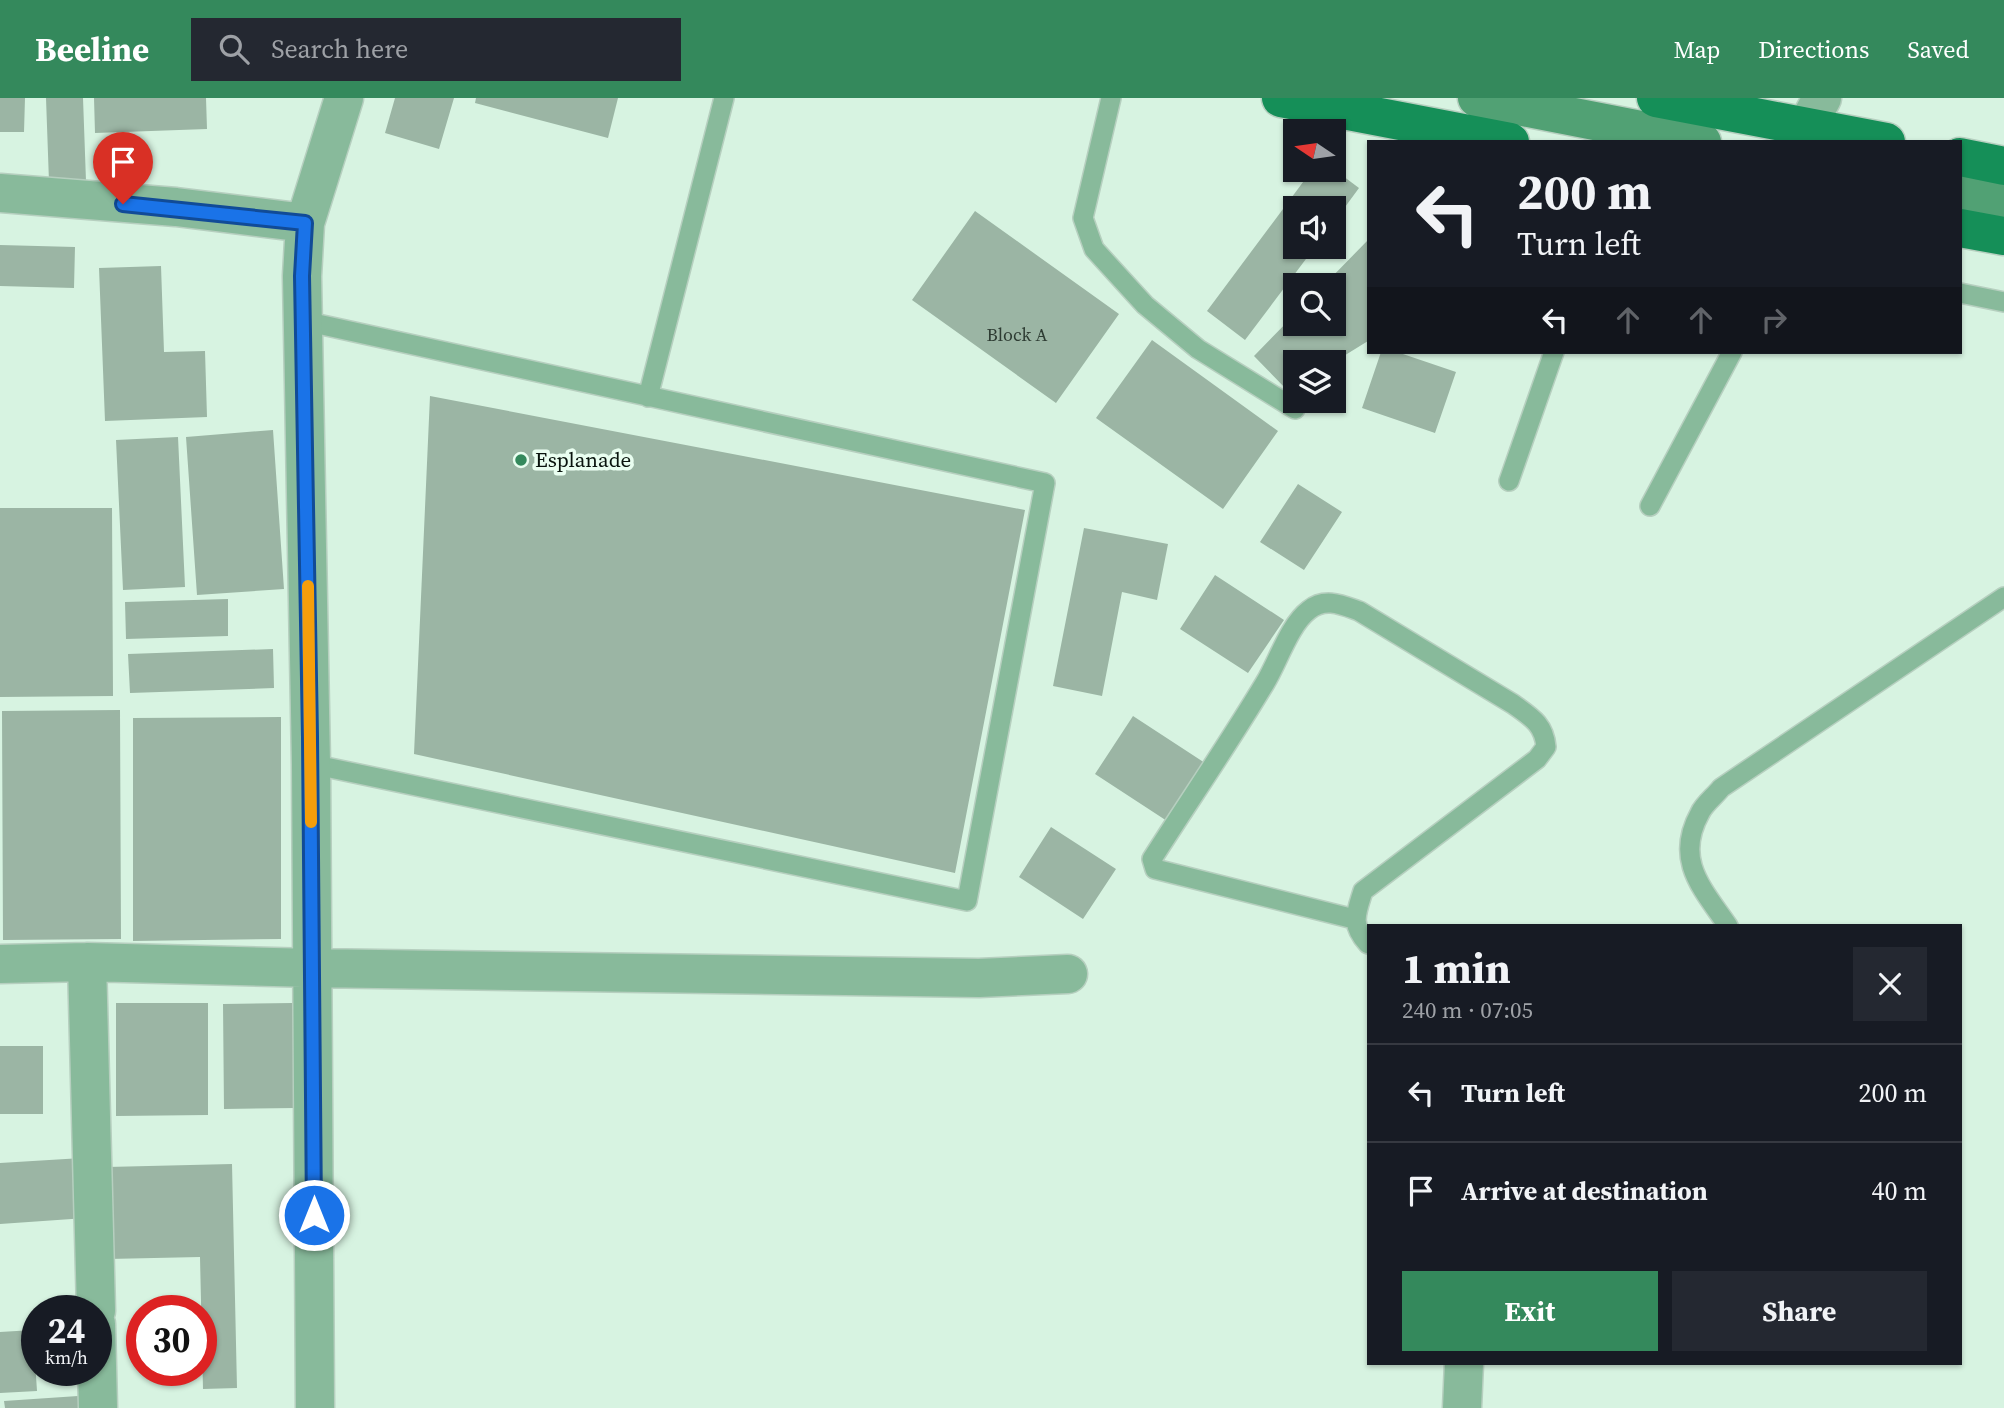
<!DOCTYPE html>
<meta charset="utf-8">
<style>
:root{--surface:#171b24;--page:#242831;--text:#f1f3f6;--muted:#9ea1a6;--line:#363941;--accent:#34895c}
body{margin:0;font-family:"Source Serif 4",serif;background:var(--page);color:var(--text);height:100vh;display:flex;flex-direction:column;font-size:26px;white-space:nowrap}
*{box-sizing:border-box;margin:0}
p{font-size:23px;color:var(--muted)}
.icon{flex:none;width:38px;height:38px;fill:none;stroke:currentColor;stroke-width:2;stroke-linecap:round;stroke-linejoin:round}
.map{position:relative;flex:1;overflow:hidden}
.drawer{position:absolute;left:1367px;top:826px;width:595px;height:441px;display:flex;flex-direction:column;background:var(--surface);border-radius:0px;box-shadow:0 2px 5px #0004}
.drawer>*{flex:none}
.guide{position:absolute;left:1367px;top:42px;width:595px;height:214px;border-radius:0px;box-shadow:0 2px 5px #0004;background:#171b24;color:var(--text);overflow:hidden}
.needle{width:46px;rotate:283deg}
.controls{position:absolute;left:1283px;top:21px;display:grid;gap:14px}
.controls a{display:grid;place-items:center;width:63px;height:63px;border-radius:0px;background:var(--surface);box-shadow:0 2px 5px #0004;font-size:35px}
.speed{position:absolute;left:21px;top:1197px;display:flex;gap:14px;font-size:35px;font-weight:700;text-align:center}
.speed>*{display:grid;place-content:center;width:91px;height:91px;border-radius:50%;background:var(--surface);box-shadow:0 2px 5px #0004;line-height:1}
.speed small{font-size:18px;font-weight:400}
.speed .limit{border:10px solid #d22;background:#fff;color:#111}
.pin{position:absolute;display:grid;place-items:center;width:60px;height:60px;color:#fff;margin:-72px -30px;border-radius:50% 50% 50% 0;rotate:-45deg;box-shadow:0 0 7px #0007}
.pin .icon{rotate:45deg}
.me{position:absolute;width:77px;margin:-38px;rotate:0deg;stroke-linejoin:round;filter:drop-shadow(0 0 5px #0008)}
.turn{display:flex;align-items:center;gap:24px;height:147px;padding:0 35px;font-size:32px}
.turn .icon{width:91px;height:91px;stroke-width:2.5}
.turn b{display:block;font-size:49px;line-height:60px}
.lanes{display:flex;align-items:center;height:66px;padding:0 35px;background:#0003;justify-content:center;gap:35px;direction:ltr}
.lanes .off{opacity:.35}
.round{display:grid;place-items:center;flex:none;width:74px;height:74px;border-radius:0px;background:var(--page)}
.head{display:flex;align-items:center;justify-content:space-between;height:119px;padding:0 35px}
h1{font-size:42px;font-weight:700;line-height:52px}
.button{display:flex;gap:14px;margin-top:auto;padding:14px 35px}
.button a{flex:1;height:80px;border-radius:0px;background:var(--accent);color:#fff;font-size:28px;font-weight:700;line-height:80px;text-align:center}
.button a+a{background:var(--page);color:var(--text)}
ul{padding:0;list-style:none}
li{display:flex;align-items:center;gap:21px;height:98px;padding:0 35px;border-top:2px solid var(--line)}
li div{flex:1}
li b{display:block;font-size:26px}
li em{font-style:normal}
header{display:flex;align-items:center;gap:42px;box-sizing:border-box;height:98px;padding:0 35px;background:var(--accent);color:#fff}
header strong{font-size:33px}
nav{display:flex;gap:38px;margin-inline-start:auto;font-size:24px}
.search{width:490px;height:63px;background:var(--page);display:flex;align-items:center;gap:18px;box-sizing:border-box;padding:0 24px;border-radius:0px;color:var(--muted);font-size:26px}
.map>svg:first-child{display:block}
</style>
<header>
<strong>Beeline</strong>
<div class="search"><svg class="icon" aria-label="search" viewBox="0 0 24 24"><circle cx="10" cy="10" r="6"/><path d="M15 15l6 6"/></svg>Search here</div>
<nav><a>Map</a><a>Directions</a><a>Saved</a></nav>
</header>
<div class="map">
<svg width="2004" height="1310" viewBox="0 0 2004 1310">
<rect width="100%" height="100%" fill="#d7f3e1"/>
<path fill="#9bb5a4" d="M0,0H25L24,34H0Z
M46,0H83L86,83L49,84Z
M94,0H206L207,31L95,35Z
M395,0H454L439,51L385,35Z
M476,0H618L608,40L475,5Z
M1312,72H1335L1359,90L1334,124V110H1295V149H1315L1245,242L1207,213Z
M975,113L1119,216L1056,305L912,202Z
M1368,142V243L1334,264H1295V289L1288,293L1254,258L1295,216V226H1334V187H1324Z
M0,147L75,149L74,190L0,188Z
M161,168L164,254L205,253L207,319L105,323L99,170Z
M1152,242L1278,333L1223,411L1096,320Z
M1381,254H1397L1456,274L1435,335L1362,310Z
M430,298L1025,412L955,775L414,656Z
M273,332L284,491L197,497L186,339Z
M178,339L185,489L123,492L116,342Z
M1298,386L1342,414L1304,472L1260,444Z
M0,410H112L113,598L0,599Z
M1084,430L1168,446L1157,502L1122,494L1102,598L1053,588Z
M1215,477L1284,522L1248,575L1180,531Z
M228,501V538L126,541L125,504Z
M273,551L274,590L130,595L128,556Z
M120,612L121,841L3,842L2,613Z
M1133,618L1205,665L1167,723L1095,676Z
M281,619V841L133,843V620Z
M1051,729L1116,771L1083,821L1019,779Z
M116,905H208V1017L116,1018Z
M293,905L295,1010L224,1011L223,906Z
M0,948H43V1016H0Z
M82,1060L86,1120L0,1126V1065Z
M232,1066L237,1290L203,1291L200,1159L108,1161L107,1069Z
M33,1232L37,1293L0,1295V1234Z
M78,1298L79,1310H5L4,1303Z"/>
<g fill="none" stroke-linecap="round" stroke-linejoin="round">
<defs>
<path id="lane" d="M1111,0L1083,120L1094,151L1145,207L1198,251L1295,311
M1960,195L2004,204
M304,223L1045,385L967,803L311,666
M648,299L724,0
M1509,383L1554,254
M1650,408L1732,254
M1354,821L1155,771L1152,761C1189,703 1229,645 1265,585C1278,564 1289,527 1309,512C1325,499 1342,507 1359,513L1513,606C1531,619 1544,626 1546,649L1537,661L1363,793C1356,816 1350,826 1368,846
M1728,828C1702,790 1674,762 1700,715C1704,706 1715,698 1721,690L2004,499"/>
<path id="street" d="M1807,28L1822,0
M0,95L176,109L305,125
M87,864L96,1213
M0,866L87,864L313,870L979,880L1068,876
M96,1226L98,1310
M315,1310L311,666L302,178L305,125L344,0
M1462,1310L1464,1265"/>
<path id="secondary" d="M1477,0L1702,44
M1960,94L2004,103"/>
<path id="primary" d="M1281,0L1510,44
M1656,0L1886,44
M1960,59L2004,68
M1960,130L2004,138"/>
</defs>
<use href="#lane" stroke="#b6cfbf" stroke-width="22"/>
<use href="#street" stroke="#b6cfbf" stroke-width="41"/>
<use href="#secondary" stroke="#b6cfbf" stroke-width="41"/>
<use href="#primary" stroke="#b6cfbf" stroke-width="41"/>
<use href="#lane" stroke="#88ba9b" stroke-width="19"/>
<use href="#street" stroke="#88ba9b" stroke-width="38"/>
<use href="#secondary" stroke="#51a174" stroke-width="38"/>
<use href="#primary" stroke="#158f58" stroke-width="38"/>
</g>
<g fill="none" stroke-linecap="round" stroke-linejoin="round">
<defs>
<path id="route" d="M123,106L305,125L302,178L310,639L314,1117"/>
</defs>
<use href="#route" stroke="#114b97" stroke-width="18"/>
<use href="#route" stroke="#1a73e8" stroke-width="12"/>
<path stroke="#f59e0b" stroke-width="12" d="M308,488L311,724"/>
</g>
<circle fill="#34895c" stroke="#e9fef0" stroke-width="2.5" cx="521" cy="362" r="7"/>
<g text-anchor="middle" stroke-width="7" stroke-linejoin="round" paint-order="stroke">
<g font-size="18" fill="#2e3c33">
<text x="1017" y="243">Block A</text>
</g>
<g font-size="21" fill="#09130d" stroke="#e9fef0" text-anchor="start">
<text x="535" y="369">Esplanade</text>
</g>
</g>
</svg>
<div class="controls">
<a><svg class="needle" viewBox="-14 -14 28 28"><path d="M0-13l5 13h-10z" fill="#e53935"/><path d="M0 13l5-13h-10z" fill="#9ea1a6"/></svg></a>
<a><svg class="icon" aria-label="sound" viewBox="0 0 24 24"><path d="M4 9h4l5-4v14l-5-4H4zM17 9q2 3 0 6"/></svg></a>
<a><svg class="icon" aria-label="search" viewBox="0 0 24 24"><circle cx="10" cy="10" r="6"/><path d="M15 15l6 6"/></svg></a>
<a><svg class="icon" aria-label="layers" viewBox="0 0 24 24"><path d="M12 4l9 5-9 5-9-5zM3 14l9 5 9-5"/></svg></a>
</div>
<div class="speed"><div>24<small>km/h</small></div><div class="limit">30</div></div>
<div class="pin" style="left:123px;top:106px;background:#d93025"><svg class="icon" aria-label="arrive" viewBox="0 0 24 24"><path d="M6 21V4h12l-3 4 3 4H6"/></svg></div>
<svg class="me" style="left:314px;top:1117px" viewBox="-20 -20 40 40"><circle r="17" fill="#1a73e8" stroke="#fff" stroke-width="3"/><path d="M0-11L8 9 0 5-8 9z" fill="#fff"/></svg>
<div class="guide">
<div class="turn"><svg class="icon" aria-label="left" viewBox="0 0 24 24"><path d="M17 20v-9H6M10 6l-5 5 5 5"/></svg><div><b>200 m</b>Turn left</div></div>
<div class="lanes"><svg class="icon" aria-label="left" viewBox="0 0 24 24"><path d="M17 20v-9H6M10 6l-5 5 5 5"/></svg><svg class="icon off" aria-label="ahead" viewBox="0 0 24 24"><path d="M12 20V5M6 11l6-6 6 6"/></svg><svg class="icon off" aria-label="ahead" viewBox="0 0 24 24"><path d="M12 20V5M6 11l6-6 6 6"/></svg><svg class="icon off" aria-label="right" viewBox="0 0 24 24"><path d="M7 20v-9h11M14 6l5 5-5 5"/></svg></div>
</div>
<section class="drawer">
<div class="head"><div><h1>1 min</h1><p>240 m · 07:05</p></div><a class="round"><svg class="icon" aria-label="close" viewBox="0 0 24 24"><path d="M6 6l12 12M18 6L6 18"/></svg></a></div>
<ul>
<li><svg class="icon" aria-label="left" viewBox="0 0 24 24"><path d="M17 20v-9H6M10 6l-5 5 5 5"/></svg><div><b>Turn left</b></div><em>200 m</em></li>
<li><svg class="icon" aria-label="arrive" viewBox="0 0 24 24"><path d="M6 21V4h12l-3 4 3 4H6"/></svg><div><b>Arrive at destination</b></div><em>40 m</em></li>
</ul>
<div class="button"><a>Exit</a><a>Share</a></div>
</section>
</div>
